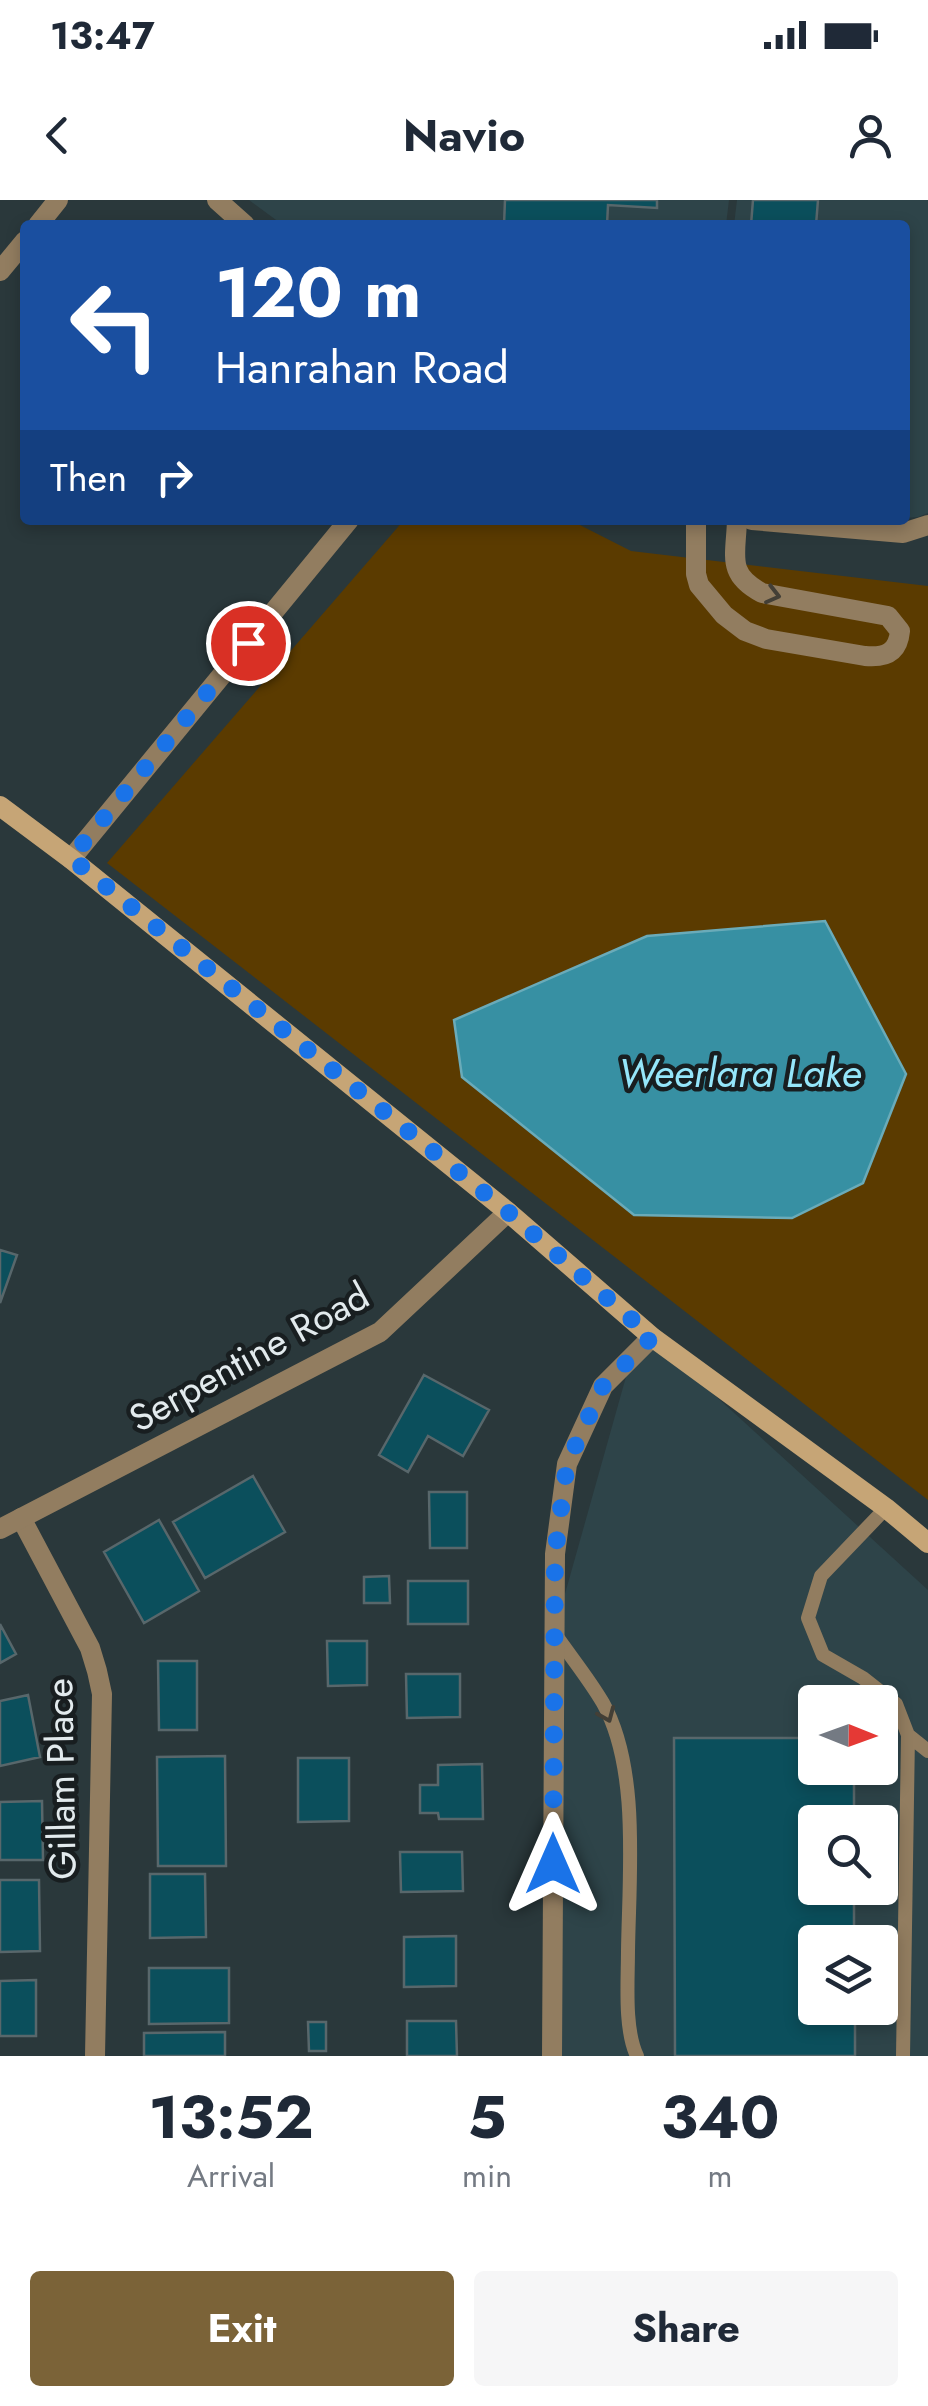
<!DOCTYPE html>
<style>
:root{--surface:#fff;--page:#f6f6f7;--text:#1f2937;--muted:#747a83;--accent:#7b6338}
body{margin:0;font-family:Jost,sans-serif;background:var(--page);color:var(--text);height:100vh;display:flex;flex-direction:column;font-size:38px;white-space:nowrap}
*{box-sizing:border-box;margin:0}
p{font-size:32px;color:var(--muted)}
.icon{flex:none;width:55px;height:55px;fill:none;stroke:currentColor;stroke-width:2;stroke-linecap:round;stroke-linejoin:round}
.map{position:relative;height:1856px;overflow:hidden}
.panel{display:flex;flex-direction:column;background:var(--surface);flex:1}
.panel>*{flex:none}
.top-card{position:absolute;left:20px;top:20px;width:890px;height:305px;border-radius:10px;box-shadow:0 5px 15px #0003;background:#1a4fa0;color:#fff;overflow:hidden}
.needle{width:65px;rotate:91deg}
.controls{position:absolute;left:798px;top:1485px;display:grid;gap:20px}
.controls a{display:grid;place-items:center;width:100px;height:100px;border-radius:10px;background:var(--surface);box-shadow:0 5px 15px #0003;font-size:50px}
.pin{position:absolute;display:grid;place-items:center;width:85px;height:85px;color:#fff;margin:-42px;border:5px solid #fff;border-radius:50%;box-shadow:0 2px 10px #0007}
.me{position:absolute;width:110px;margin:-55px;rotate:0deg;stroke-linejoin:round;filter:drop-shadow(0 0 8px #0008)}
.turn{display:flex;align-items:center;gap:35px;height:210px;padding:0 30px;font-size:45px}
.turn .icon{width:130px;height:130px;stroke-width:2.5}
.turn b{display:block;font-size:70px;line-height:85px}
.then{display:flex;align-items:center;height:95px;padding:0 30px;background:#0003;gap:20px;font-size:38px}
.eta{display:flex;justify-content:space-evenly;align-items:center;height:170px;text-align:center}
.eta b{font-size:60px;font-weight:700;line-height:70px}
.button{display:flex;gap:20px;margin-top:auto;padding:20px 30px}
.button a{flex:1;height:115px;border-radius:10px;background:var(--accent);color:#fff;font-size:40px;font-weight:700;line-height:115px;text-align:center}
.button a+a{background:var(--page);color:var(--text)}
.status{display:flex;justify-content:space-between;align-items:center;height:70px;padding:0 50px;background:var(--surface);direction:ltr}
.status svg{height:28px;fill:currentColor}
header{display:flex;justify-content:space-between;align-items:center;height:130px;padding:0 30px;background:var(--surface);font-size:45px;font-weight:700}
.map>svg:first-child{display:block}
</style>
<div class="status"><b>13:47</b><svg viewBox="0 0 49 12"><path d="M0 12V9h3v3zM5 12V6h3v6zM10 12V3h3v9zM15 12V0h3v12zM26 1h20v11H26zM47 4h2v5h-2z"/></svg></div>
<header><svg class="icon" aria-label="back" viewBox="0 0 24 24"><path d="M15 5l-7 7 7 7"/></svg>Navio<svg class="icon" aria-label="person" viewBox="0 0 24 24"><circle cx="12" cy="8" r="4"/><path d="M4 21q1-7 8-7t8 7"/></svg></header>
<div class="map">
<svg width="928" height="1856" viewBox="0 0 928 1856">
<rect width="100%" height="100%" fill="#2a383b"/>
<path fill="#2e4449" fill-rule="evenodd" d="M249,0H729L726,25H283Z
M737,0H928V313L918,317L905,318V25H734Z
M640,1127L928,1390V1856H555L554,1433ZM815,1502H880V1568H815ZM815,1622H880V1688H815ZM815,1742H880V1808H815Z"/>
<path fill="#5b3b00" d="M404,320H570L631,351L928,386V1300L107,663Z"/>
<path fill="#3790a3" stroke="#6aabb9" stroke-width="2.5" d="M825,721L906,874L863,983L792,1018L634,1015L462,877L454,820L647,736Z"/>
<path fill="#0b4f5c" stroke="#58676b" stroke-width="2.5" d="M505,0H657V8L608,5L607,25H504Z
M753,0H818L816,25H751Z
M0,1050L17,1055L0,1103Z
M424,1175L489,1210L463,1256L428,1236L408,1272L379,1255Z
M253,1276L285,1332L205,1378L173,1322Z
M429,1292H467V1348H430Z
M159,1320L199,1391L144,1423L104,1352Z
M389,1376L390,1403H364V1377Z
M408,1381H468V1424H408Z
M0,1424L16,1454L0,1463Z
M327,1441H367V1485L328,1486Z
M158,1461H197V1530H159Z
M406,1474H460V1517L407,1518Z
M28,1495L40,1557L0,1566V1501Z
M674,1538H815V1568H854V1622H815V1688H854V1742H815V1808H855V1856H675Z
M225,1556L226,1666H158L157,1557Z
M298,1558H349V1621L298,1622Z
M482,1564L483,1619H439L438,1613H420V1585H438V1565Z
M42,1601L43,1660H0V1602Z
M400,1652H462L463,1691L401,1692Z
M150,1674H205L206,1737L150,1738Z
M0,1680H39L40,1751L0,1752Z
M456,1736V1786L404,1787V1737Z
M149,1768H229V1823L149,1824Z
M36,1780V1836H0V1781Z
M407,1821H456L457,1856H407Z
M308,1822H326V1851H309Z
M225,1832V1856H144V1833Z"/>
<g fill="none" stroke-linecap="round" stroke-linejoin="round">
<path stroke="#927d60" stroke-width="14" d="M886,1308L821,1376L808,1418L823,1455L863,1478L896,1504L908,1535L903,1856
M555,1434C571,1457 589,1479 603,1503C640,1569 629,1676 628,1751C628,1781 624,1829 637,1856
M908,1535L928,1551"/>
<path stroke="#927d60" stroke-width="20" d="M217,0L245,25
M38,25L58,0
M0,71L25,41
M696,320V374L699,385L724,415L745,431L766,439L865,456C886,458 898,452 900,431L888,416L762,393C726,374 736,356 737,320
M752,320L903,333L928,325
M71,659L349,320
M21,1318L90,1448L97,1471L102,1494L95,1856
M552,1856L555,1354L567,1264L603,1186L652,1137"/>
<path stroke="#927d60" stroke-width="20" d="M0,1329L380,1132L508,1012"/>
<path stroke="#c6a576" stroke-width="20" d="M0,606L71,659L508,1012L652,1137L886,1308L928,1343"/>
</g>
<defs><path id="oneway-chevron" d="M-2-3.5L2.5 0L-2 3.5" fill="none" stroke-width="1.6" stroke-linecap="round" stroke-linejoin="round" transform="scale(2.5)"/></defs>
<g stroke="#433f36">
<use href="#oneway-chevron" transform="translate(773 395) rotate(14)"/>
<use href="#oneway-chevron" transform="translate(607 1515) rotate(67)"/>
</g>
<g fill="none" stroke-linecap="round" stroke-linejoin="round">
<path stroke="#1a73e8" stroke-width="18" stroke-dasharray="0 32.4" d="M248,443L71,658L508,1012L652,1137L603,1186L567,1264L555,1354L553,1664"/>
</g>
<g text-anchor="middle" stroke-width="9" stroke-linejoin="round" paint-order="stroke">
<g font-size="38" fill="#e2eaed" stroke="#181e20">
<text transform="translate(249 1157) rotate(-29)" y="13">Serpentine Road</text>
<text transform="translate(61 1579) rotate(-91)" y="13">Gillam Place</text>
</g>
<g font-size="40" font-style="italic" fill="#95e6fa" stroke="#181e20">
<text x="740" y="887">Weerlara Lake</text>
</g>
</g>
</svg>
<div class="controls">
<a><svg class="needle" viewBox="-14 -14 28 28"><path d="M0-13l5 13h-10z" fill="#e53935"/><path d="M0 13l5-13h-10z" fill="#747a83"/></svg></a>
<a><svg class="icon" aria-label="search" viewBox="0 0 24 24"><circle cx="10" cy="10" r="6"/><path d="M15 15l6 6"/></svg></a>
<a><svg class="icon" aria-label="layers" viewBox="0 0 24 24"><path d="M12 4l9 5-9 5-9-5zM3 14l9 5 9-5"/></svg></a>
</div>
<div class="pin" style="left:248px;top:443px;background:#d93025"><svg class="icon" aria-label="arrive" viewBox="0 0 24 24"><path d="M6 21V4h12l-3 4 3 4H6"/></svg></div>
<svg class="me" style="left:553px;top:1664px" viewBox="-20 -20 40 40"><path d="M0-17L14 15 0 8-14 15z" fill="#1a73e8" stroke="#fff" stroke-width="4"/></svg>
<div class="top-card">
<div class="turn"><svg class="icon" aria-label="left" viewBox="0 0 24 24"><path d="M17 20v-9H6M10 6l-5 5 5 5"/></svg><div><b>120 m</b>Hanrahan Road</div></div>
<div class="then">Then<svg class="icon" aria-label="right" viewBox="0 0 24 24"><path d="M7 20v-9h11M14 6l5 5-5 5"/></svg></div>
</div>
</div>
<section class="panel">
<div class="eta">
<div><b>13:52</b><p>Arrival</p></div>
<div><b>5</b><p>min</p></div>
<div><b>340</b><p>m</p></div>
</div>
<div class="button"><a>Exit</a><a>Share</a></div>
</section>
